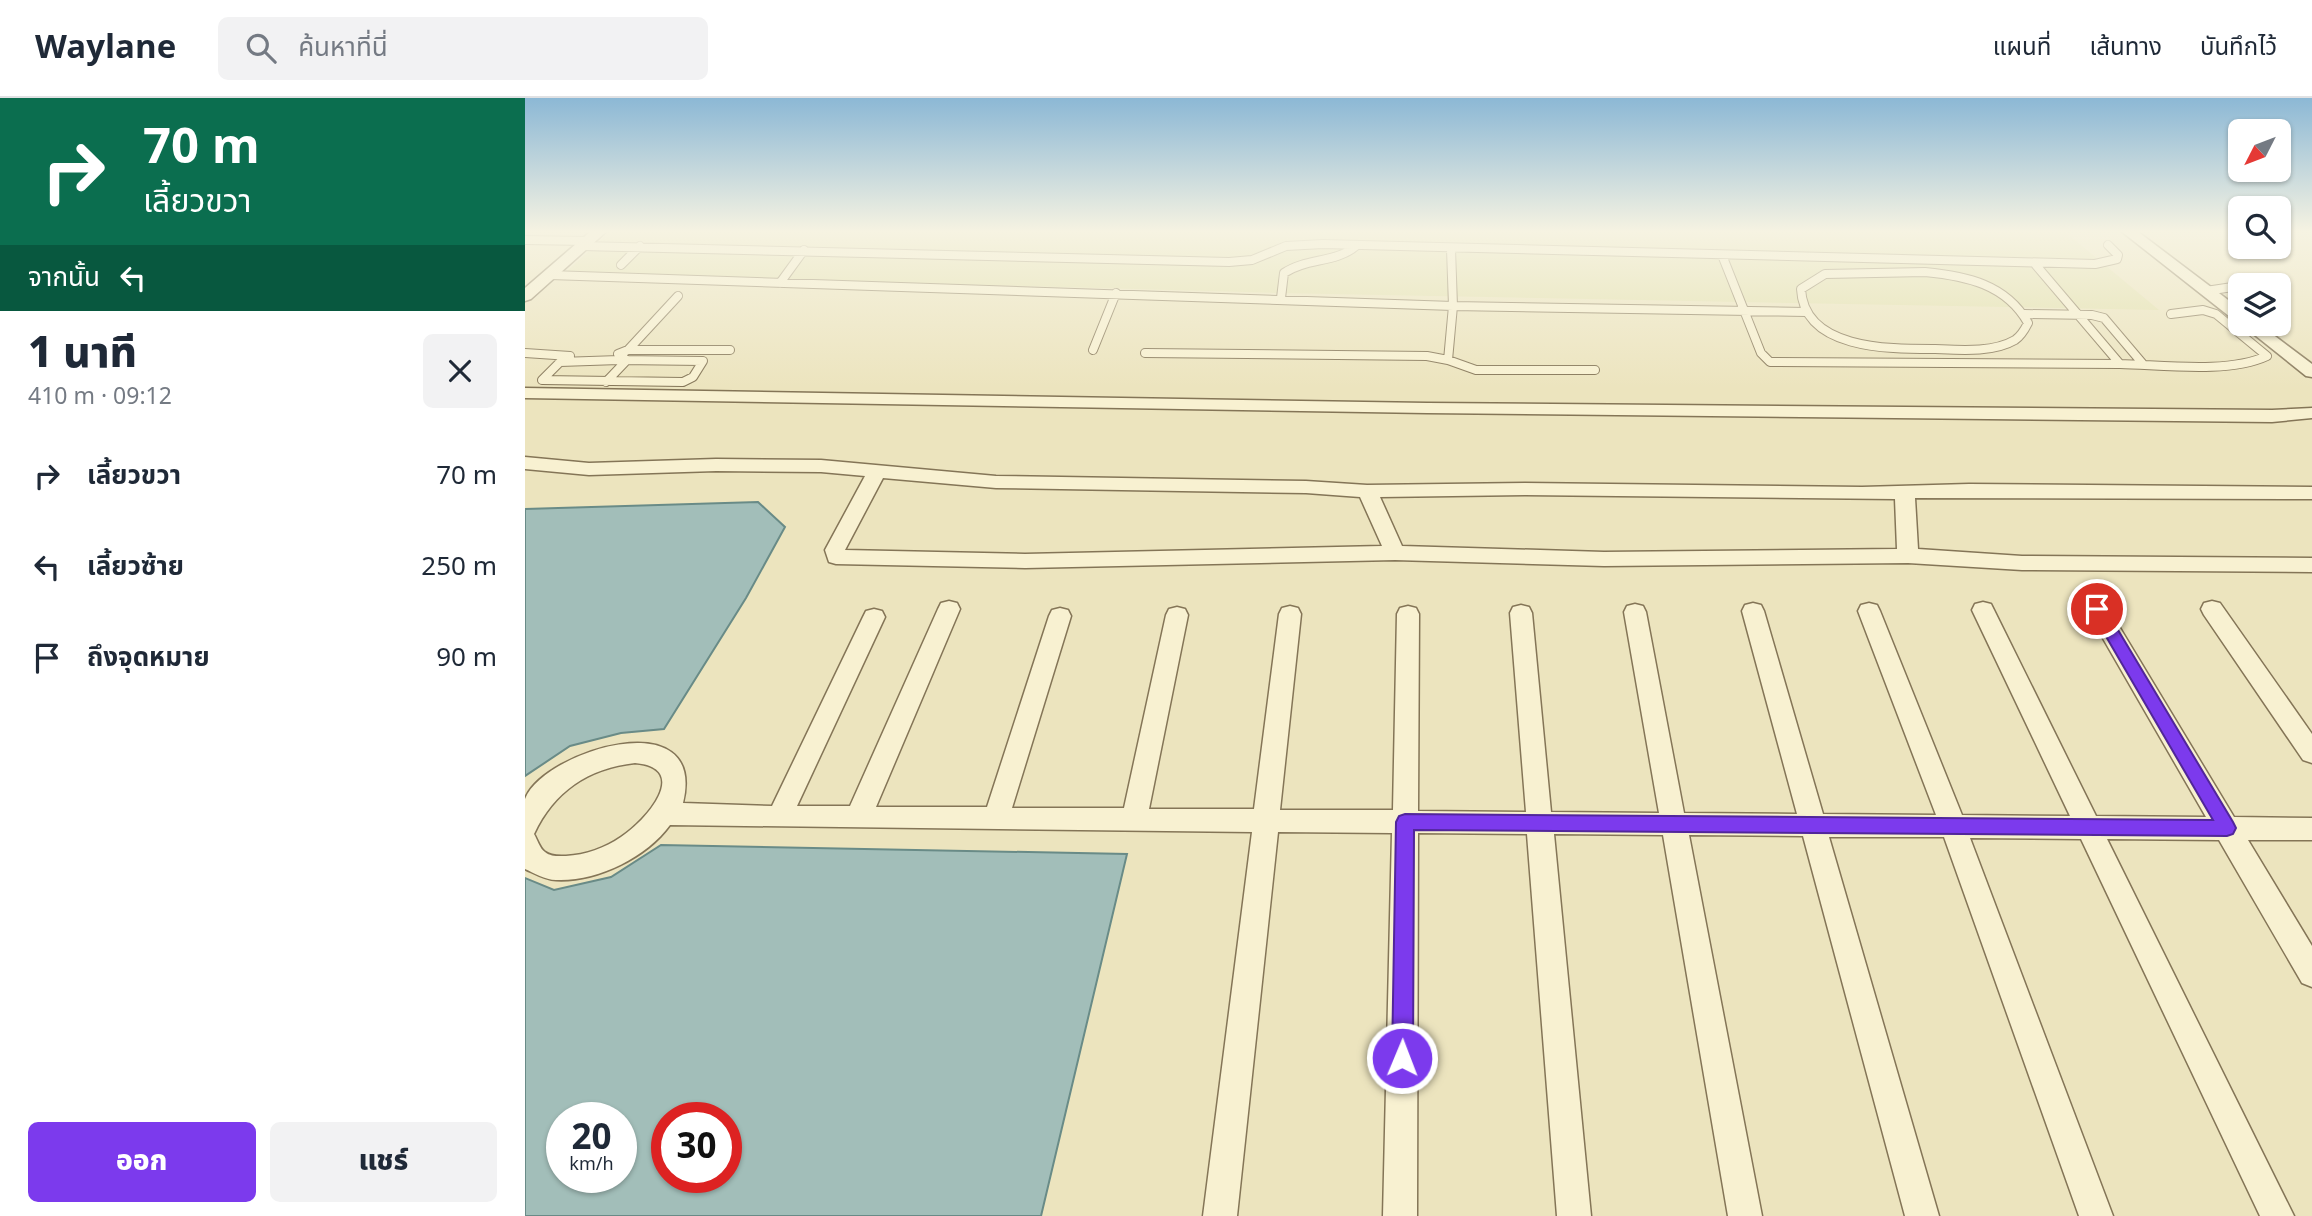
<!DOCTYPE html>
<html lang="th">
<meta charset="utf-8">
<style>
:root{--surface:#fff;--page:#f2f2f3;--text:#1f2937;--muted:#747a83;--line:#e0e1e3;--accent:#7c3aed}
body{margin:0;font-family:Georgia,"Noto Sans Thai",serif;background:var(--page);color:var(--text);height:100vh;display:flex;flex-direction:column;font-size:26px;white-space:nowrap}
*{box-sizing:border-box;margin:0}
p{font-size:23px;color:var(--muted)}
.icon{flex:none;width:38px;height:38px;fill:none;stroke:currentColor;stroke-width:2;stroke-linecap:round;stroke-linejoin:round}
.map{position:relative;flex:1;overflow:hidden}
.side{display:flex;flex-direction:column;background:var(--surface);width:525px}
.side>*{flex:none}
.top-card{background:#0b6e4f;color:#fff;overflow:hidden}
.needle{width:46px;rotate:228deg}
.tools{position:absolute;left:1703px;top:21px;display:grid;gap:14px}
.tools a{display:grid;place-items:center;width:63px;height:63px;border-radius:10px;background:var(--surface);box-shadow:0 2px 5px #0004;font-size:35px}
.speed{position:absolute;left:21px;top:1004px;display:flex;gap:14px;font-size:35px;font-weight:700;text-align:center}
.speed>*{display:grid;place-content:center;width:91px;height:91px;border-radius:50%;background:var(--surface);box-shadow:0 2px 5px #0004;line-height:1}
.speed small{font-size:18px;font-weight:400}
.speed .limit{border:10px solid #d22;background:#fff;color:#111}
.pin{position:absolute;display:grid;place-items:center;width:60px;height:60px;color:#fff;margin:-30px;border:4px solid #fff;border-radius:50%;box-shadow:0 2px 7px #0007}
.me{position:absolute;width:77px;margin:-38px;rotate:1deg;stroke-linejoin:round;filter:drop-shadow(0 0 5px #0008)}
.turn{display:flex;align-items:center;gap:24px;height:147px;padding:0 28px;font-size:32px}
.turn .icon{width:91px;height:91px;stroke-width:2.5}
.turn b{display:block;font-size:49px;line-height:60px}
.then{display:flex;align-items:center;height:66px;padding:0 28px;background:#0003;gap:14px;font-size:26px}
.round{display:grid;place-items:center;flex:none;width:74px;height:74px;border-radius:10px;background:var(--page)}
.headline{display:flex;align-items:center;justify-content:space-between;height:119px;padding:0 28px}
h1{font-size:42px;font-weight:800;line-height:52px}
.primary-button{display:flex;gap:14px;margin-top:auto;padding:14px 28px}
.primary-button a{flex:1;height:80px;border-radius:10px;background:var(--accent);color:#fff;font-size:28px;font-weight:800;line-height:80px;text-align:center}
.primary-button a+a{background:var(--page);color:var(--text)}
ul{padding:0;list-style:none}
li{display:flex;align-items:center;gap:21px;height:91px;padding:0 28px}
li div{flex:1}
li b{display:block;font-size:26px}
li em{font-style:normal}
header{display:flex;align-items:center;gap:42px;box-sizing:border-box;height:98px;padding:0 35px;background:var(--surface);border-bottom:2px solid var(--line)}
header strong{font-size:33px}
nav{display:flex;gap:38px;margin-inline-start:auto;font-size:24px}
.search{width:490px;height:63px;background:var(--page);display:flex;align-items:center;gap:18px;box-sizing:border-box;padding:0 24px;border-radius:10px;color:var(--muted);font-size:26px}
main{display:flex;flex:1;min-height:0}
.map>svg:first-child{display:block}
</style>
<header>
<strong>Waylane</strong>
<div class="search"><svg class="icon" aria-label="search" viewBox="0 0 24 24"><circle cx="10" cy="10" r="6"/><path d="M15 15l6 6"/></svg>ค้นหาที่นี่</div>
<nav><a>แผนที่</a><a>เส้นทาง</a><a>บันทึกไว้</a></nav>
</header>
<main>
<section class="side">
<div class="top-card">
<div class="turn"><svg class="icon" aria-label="right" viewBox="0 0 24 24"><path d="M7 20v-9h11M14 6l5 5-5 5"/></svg><div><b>70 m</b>เลี้ยวขวา</div></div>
<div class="then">จากนั้น<svg class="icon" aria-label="left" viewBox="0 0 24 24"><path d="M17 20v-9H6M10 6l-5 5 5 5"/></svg></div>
</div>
<div class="headline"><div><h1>1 นาที</h1><p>410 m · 09:12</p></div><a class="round"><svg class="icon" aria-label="close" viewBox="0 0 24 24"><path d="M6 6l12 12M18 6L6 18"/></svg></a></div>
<ul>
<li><svg class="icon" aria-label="right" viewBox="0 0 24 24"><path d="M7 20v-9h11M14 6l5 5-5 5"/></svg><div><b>เลี้ยวขวา</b></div><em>70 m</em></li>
<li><svg class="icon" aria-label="left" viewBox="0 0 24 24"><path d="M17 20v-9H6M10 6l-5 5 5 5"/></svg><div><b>เลี้ยวซ้าย</b></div><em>250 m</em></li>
<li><svg class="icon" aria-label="arrive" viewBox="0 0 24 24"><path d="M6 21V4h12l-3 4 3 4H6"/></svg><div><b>ถึงจุดหมาย</b></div><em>90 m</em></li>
</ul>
<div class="primary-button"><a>ออก</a><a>แชร์</a></div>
</section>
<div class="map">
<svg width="1787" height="1118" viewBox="0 0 1787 1118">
<rect width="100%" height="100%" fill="#ece4be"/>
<path fill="#e2e0ac" d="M86,133H1539L1634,212L752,195L40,175Z"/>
<path fill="#a2beb9" stroke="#698b87" stroke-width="2" fill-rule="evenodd" d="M233,404L260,429L221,500L139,631L96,635L45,648L0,678V411Z
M136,747L602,756L516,1118H0V780L29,792L86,779ZM37,1020H96V1080H37ZM142,1020H201V1080H142Z"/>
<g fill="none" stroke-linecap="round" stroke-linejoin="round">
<defs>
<path id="service" d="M0,142L63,143
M57,148L704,164L727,162L761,148L798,146L1570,166L1592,161L1593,157L1583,147
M1197,157L1236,255L1245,264L1595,266
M1510,166L1595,266C1638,267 1703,276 1742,258L1691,216L1678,212L1646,216
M96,167L115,148
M1400,174C1441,178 1481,186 1503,225C1500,231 1496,238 1490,242C1468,255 1434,252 1410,251C1365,251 1279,252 1276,191L1300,176Z
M25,177L928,208L1281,214
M255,185L279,152
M1681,193L1714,188
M756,200L759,175C781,160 811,165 831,148
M1500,216L1567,217L1579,220L1618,266
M103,252H205
M568,252L591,195
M0,255L45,258
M620,255L902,258L923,262L928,208L926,151
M93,256L103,252L153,198
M94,262L178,263L168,279L158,284L17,282L35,264Z
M94,262L99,255
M923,262L951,272H1070
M81,284L102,262"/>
<path id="minor" d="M66,133H82L6,201L0,203V190Z
M1596,133H1612L1715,211V224L1709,222Z
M1716,226H1734L1787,266V279L1781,278Z
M0,290L902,305L1747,312L1787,310V320L1747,324L902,315L0,300Z
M0,359L64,365L191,361L296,362L471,378L781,383L842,387L1000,385L1337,389L1444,386L1787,389V401L1390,400L1393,451L1497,458L1787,460V474L1497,472L1383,465L1079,468L870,462L500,470L311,466L304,464L300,452L340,378L296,374L191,373L64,377L0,371ZM358,380L471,390L781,395L835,399L857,448L500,456L320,452ZM1000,397L1370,401L1372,451L1079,454L877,448L855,399Z
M424,503L432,505L435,511L351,709H462L524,518L527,512L535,510L543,512L546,518L487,710H599L641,517L644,511L652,509L660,511L663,517L624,711H729L754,516L757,510L765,508L773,510L776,516L755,712H868L872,516L875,510L883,508L891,510L894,516L893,713L1001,714L985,515L988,509L996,507L1004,509L1007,515L1026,714L1134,715L1099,514L1102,508L1110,506L1118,508L1121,514L1159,715L1272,716L1217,513L1220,507L1228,505L1236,507L1239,513L1298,716L1411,717L1333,513L1336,507L1344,505L1352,507L1355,513L1437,717L1545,718L1447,512L1450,506L1458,504L1466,506L1469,512L1571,718L1681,719L1561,511L1564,505L1572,503L1580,505L1709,719L1787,720V742H1723L1787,848V889L1777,885L1694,742L1582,741L1769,1118H1735L1556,741L1445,740L1588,1118H1554L1419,739H1304L1414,1118H1380L1278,738L1164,737L1237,1118H1203L1138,737L1029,736L1066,1118H1032L1002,736L893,735L892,1118H858L867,735L753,734L712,1118H678L727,734L145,727C121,760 71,784 31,782C20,782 9,775 0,771C0,756 0,712 0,701C18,653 183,602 158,705L247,708L338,519L341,513L349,511L357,513L360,519L272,708H325L413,511L416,505ZM110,665C167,670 121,723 96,739C80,750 60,757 41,758C34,758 26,759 20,754C15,751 12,741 9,736C29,693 64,670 110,665Z
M1687,503L1695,505L1787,636V665L1778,662L1679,517L1676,511L1679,505Z"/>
</defs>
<use href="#service" stroke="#847557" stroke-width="10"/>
<use href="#minor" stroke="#847557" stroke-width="3"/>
<use href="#service" stroke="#f8f1d1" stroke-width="8"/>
<use href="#minor" fill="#f8f1d1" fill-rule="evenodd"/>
</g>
<linearGradient id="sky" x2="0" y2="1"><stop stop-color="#8cb8d5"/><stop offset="0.46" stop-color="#f6f3e2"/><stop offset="1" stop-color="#f6f3e2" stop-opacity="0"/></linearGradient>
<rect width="1787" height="290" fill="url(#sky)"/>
<path fill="#7c3aed" stroke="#51269a" stroke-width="2" d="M1572,506L1578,507L1708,724L1711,730L1708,736L1702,738L889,732L888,960L885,968L877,971L870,968L867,960L871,724L874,718L880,716L1688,722L1565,511Z"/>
</svg>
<div class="tools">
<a><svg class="needle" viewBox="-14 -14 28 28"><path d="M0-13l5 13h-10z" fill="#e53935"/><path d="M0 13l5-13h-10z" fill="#747a83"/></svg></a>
<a><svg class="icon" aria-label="search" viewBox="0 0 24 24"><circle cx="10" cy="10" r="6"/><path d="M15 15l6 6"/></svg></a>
<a><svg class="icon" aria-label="layers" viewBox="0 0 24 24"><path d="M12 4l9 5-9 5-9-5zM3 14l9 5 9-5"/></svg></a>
</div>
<div class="speed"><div>20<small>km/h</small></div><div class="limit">30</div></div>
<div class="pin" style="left:1572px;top:511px;background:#d93025"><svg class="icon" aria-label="arrive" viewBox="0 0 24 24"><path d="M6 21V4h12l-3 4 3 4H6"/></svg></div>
<svg class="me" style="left:877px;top:960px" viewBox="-20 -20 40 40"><circle r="17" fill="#7c3aed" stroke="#fff" stroke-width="3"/><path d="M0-11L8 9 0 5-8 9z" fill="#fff"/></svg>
</div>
</main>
